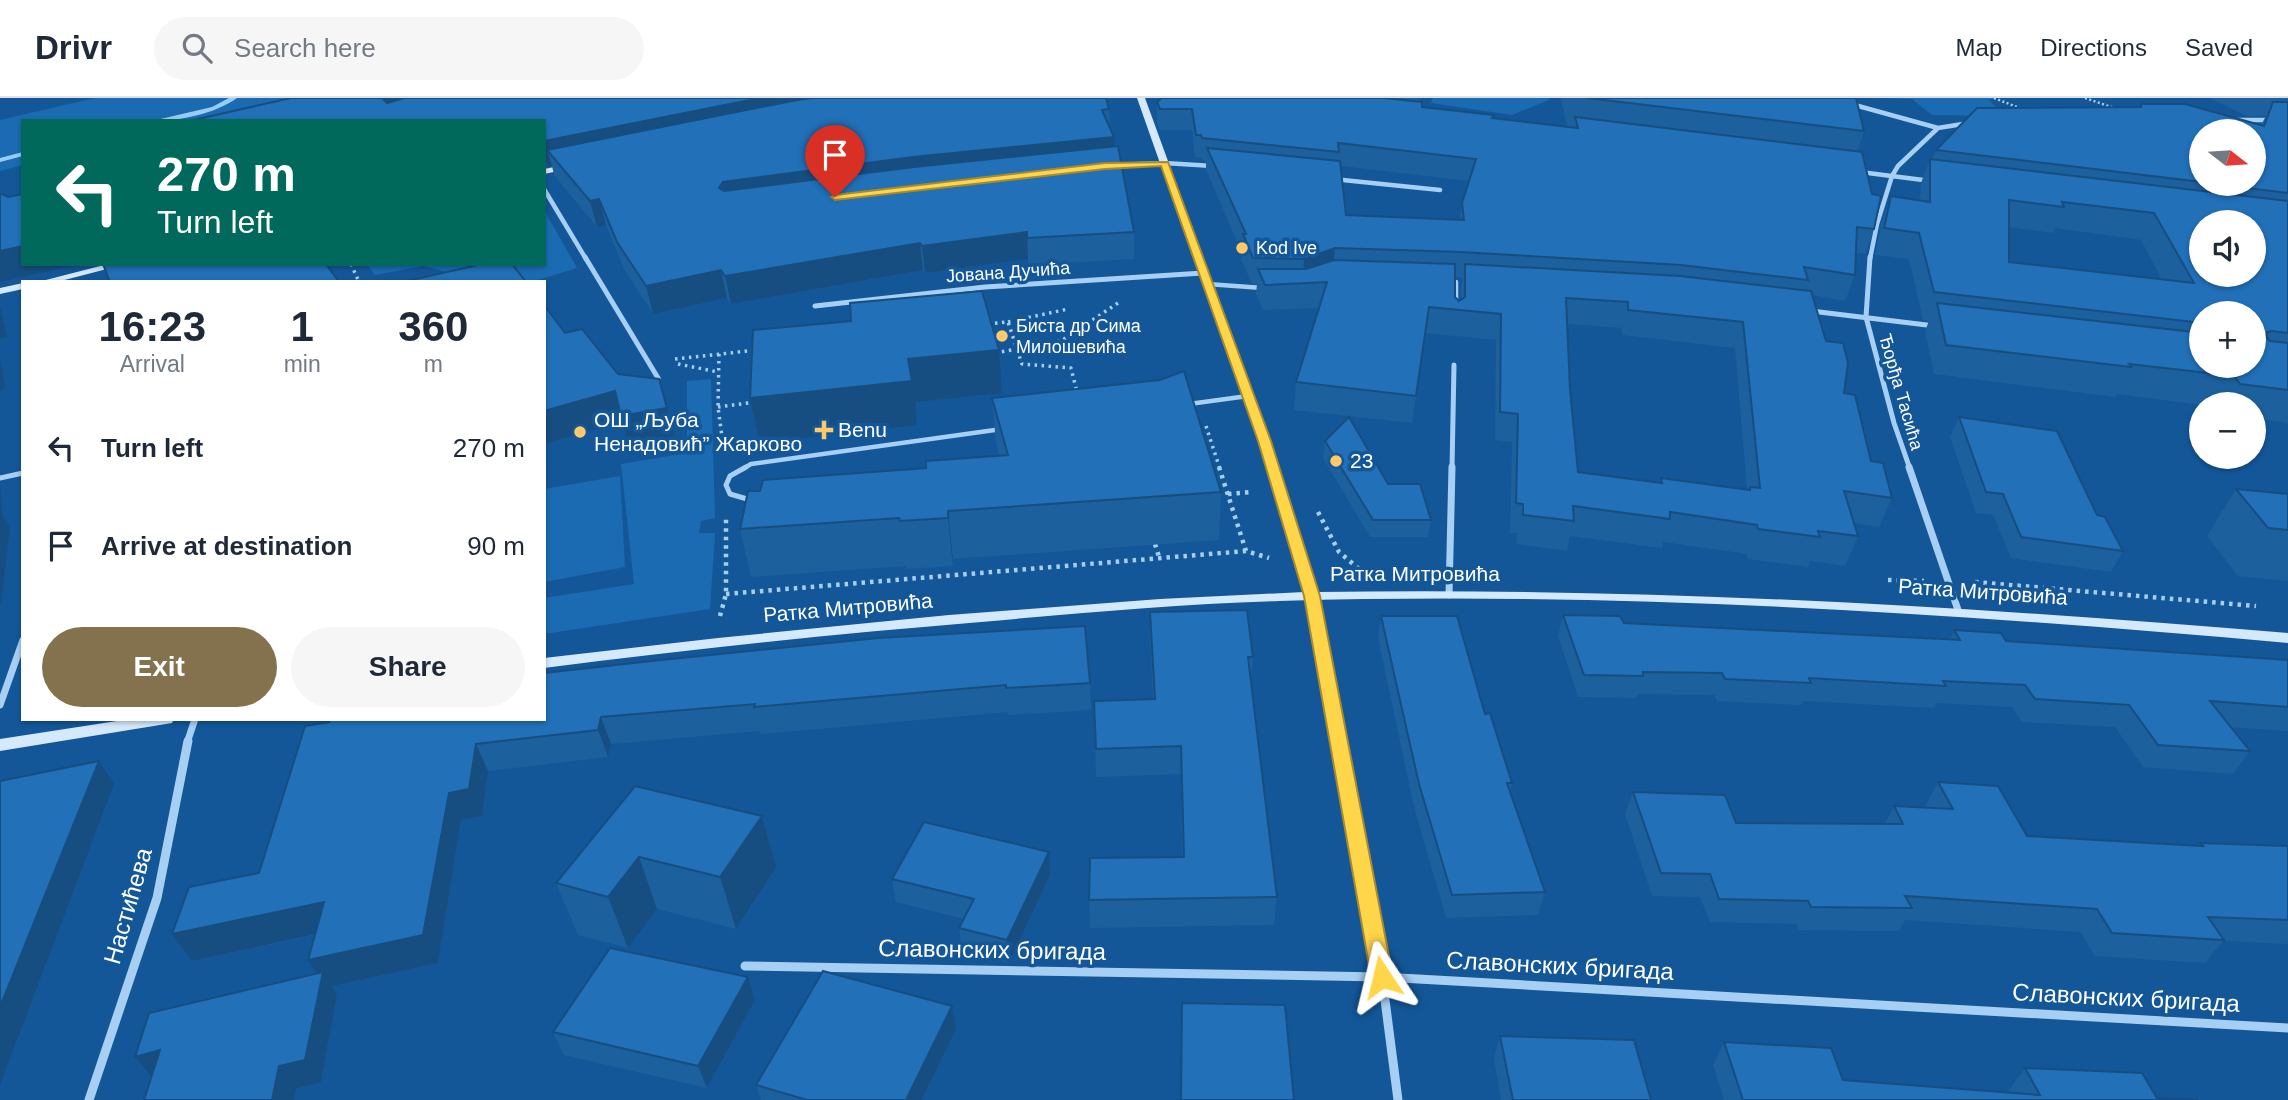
<!DOCTYPE html>
<meta charset="utf-8">
<style>
:root{--surface:#fff;--page:#f6f6f7;--text:#1f2937;--muted:#747a83;--line:#e0e1e3;--accent:#84714d}
body{margin:0;font-family:Arial,sans-serif;background:var(--page);color:var(--text);height:100vh;display:flex;flex-direction:column;font-size:26px;white-space:nowrap}
*{box-sizing:border-box;margin:0}
p{font-size:23px;color:var(--muted)}
.icon{flex:none;width:38px;height:38px;fill:none;stroke:currentColor;stroke-width:2;stroke-linecap:round;stroke-linejoin:round}
.map{position:relative;flex:1;overflow:hidden}
.panel{position:absolute;left:21px;top:182px;width:525px;height:441px;display:flex;flex-direction:column;background:var(--surface);border-radius:0px;box-shadow:0 2px 5px #0004}
.panel>*{flex:none}
.top-card{position:absolute;left:21px;top:21px;width:525px;height:147px;border-radius:0px;box-shadow:0 2px 5px #0004;background:#00695c;color:#fff;overflow:hidden}
.needle{width:46px;rotate:107deg}
.tools{position:absolute;left:2189px;top:21px;display:grid;gap:14px}
.tools a{display:grid;place-items:center;width:77px;height:77px;border-radius:50%;background:var(--surface);box-shadow:0 2px 5px #0004;font-size:35px}
.pin{position:absolute;display:grid;place-items:center;width:60px;height:60px;color:#fff;margin:-72px -30px;border-radius:50% 50% 50% 0;rotate:-45deg;box-shadow:0 0 7px #0007}
.pin .icon{rotate:45deg}
.me{position:absolute;width:77px;margin:-38px;rotate:350deg;stroke-linejoin:round;filter:drop-shadow(0 0 5px #0008)}
.turn{display:flex;align-items:center;gap:24px;height:147px;padding:0 21px;font-size:32px}
.turn .icon{width:91px;height:91px;stroke-width:2.5}
.turn b{display:block;font-size:49px;line-height:60px}
.eta{display:flex;justify-content:space-evenly;align-items:center;height:119px;text-align:center}
.eta b{font-size:42px;font-weight:700;line-height:49px}
.cta{display:flex;gap:14px;margin-top:auto;padding:14px 21px}
.cta a{flex:1;height:80px;border-radius:42px;background:var(--accent);color:#fff;font-size:28px;font-weight:700;line-height:80px;text-align:center}
.cta a+a{background:var(--page);color:var(--text)}
ul{padding:0;list-style:none}
li{display:flex;align-items:center;gap:21px;height:98px;padding:0 21px}
li div{flex:1}
li b{display:block;font-size:26px}
li em{font-style:normal}
header{display:flex;align-items:center;gap:42px;box-sizing:border-box;height:98px;padding:0 35px;background:var(--surface);border-bottom:2px solid var(--line)}
header strong{font-size:33px}
nav{display:flex;gap:38px;margin-inline-start:auto;font-size:24px}
.search{width:490px;height:63px;background:var(--page);display:flex;align-items:center;gap:18px;box-sizing:border-box;padding:0 24px;border-radius:38px;color:var(--muted);font-size:26px}
.map>svg:first-child{display:block}
</style>
<header>
<strong>Drivr</strong>
<div class="search"><svg class="icon" aria-label="search" viewBox="0 0 24 24"><circle cx="10" cy="10" r="6"/><path d="M15 15l6 6"/></svg>Search here</div>
<nav><a>Map</a><a>Directions</a><a>Saved</a></nav>
</header>
<div class="map">
<svg width="2288" height="1002" viewBox="0 0 2288 1002">
<rect width="100%" height="100%" fill="#135799"/>
<path fill="#1b6bb3" d="M95,0H295L215,23H23V67L0,73V22Z
M1433,0H1549V2L1512,17L1431,5Z
M1871,0H1994L1989,2L2005,18L1932,17L1912,1Z
M544,112L577,170L531,184H446L451,175L423,168L375,177L367,166H544Z
M711,281L715,420L701,423L699,435H715L710,511L544,536V500L634,486L621,366L687,355V283Z
M620,378L625,469L544,484V391Z"/>
<g fill="none" stroke-linecap="round" stroke-linejoin="round">
<path fill="#98cbf6" fill-rule="evenodd" d="M229,0H237C215,16 179,23 152,23L212,9Z
M23,54V58L0,64V60Z"/>
<path stroke="#a6cff3" stroke-width="2.5" stroke-dasharray="2 2.5" stroke-linecap="butt" d="M1994,0L2022,11
M2085,0L2117,11"/>
<path stroke="#a6cff3" stroke-width="3.5" stroke-dasharray="2.5 4.5" stroke-linecap="butt" d="M351,166L359,184
M1008,224L1068,211
M988,226L1008,224L1022,266L1071,270L1077,294
M995,255L1061,243L1118,205
M719,256L718,309L724,354
M675,261L757,252
M678,266L718,274
M718,309L756,304
M1206,328L1220,371"/>
<path stroke="#a6cff3" stroke-width="4.5" stroke-dasharray="3.5 5" stroke-linecap="butt" d="M1219,369L1246,453
M1228,396L1252,394
M1318,414L1339,454L1359,471
M1155,446L1160,462
M1888,482L1924,483
M1975,484L2256,508
M726,496L1246,453L1269,460
M720,518L726,496V419"/>
<path stroke="#a6cff3" stroke-width="4.5" d="M1456,184V203
M1207,186L1263,190
M1189,306L1248,298
M743,371L751,366L1002,331"/>
<path stroke="#a6cff3" stroke-width="5" d="M746,369L730,378L726,387L730,396L754,403
M0,380L23,375"/>
<path stroke="#a6cff3" stroke-width="4.5" d="M1851,6L1938,30
M2236,22H2288
M1114,67L1164,65L1213,68
M1860,74L1931,83
M1333,81L1440,92
M544,91L586,161
M1870,161L1877,126L1892,78L1898,68L1938,30L1969,25"/>
<path stroke="#a6cff3" stroke-width="5" d="M585,159L658,280
M1870,159L1866,219L1894,325L1910,371
M815,208L985,189L1203,175
M1811,213L1935,228
M1452,371L1454,267"/>
<path stroke="#a6cff3" stroke-width="7" d="M1909,369L1958,512
M1449,497L1452,369
M1312,498L1339,645
M0,607L23,542
M187,645L195,621"/>
<path stroke="#a6cff3" stroke-width="9" d="M1339,643L1382,879L1398,1002
M745,868L1382,879L2288,930
M89,1002L157,800L188,643"/>
<path fill="#d5e9fd" fill-rule="evenodd" d="M1137,0H1145L1270,343L1318,494C1642,489 1965,508 2288,535V545C1953,515 1616,493 1279,503C1180,506 1080,515 981,524C835,536 690,551 544,570V560L718,540L949,517L1160,501L1304,494L1258,343Z
M570,66H573V70L544,76V71Z
M108,166H126L57,184H38Z
M23,185V191L0,196V190Z
M130,621H174L172,625L166,626L0,653V641Z"/>
</g>
<path fill="#1c609e" fill-rule="evenodd" d="M1162,0H1420L1419,3L1422,9L1494,17L1493,20L1567,29L1561,0H1856L1864,33L1857,54L1874,131L1865,156L1856,155L1855,177L1845,203L1812,197L1826,243L1844,295L1871,363L1892,400L1879,429L1853,425L1858,438L1845,468L1810,463L1808,469L1748,461L1747,456L1663,444L1662,450L1570,438L1567,453L1516,446L1517,435H1510L1512,344L1495,342L1496,242L1425,235L1412,325L1294,312L1296,284L1319,210L1263,212L1256,196L1257,186H1252L1241,161L1242,155L1206,72V63L1202,62L1200,59H1195L1192,32H1160L1157,25V4ZM1341,68L1469,83L1462,105L1460,121L1346,117ZM1455,179L1463,180L1461,191V202L1459,203L1455,199ZM1567,226L1622,230V237L1735,250L1747,391L1661,380L1659,385L1578,374L1570,291Z
M2209,0H2288V325L2254,320V306L2202,307L2117,296L2116,299L1934,276L1925,233L1929,223L1923,222L1909,161L1875,157L1882,123L1891,98L1920,102L1921,85L1930,61H1932L1936,52L2140,9L2141,6L2261,27L2266,18H2247ZM2202,33L2254,86H2202ZM2009,129L2053,135L2055,130L2141,142L2162,182L2009,164ZM2202,215H2254L2202,268Z
M1109,11L1110,29L1114,39V49L1134,134V161L1028,167V161L925,175L923,172L731,206L727,200L653,216L624,171L606,127L597,129L554,77L552,68L548,69L544,64V23Z
M992,300L1221,394L1219,442L953,461V468L906,471V468L751,479L740,431L760,393L926,370L999,358L996,345Z
M1959,319L2097,417L2123,453L2111,474L2011,460L1993,417L1976,415L1950,339Z
M1325,343L1431,422L1428,439H1370L1323,360Z
M2236,391L2288,396V483L2238,478L2207,438Z
M1150,514L1253,559L1251,584L1277,799L1274,827L1090,830L1089,802L1182,759L1181,676L1096,679L1094,603L1153,601L1150,541Z
M1563,517L1624,525L1950,541L1954,532L2006,543L2288,562V633L2230,629L2250,653L2233,676L2143,669L2115,629L2022,624L2012,609L1937,605L1934,610L1803,603L1801,607L1717,603L1714,597L1638,596L1636,600L1578,599L1558,538Z
M1381,518L1485,616L1512,685L1510,695L1545,794L1538,817L1446,820L1414,709L1378,540Z
M544,575L1090,585L1091,612L1008,617V614L761,636L760,633L611,646L608,659L488,673L482,718L461,722L438,865L332,888L337,897L321,984L296,991L152,978L135,959L317,875L308,862L315,837L192,863L172,836Z
M1938,684L2027,738L2198,748L2200,745L2288,748V846L2223,843L2205,865L2095,858L2080,834L1905,822L1899,833L1799,832L1797,826L1710,824L1700,799L1652,798L1625,716L1633,694L1736,725L1885,726L1894,708L1927,710L1926,707Z
M635,688L776,769L736,831L657,811L628,850L578,837L556,785Z
M1050,777L1009,865L962,853L959,830L964,821L896,804L892,781Z
M748,879L755,902L707,990L564,957L553,934Z
M952,908L956,931L921,1002H761L756,987Z
M1500,938L1651,1002H1501L1494,960Z
M1724,944L1843,982L2010,994L2009,992L2025,970L2157,1000L2198,1002H1724L1713,967Z"/>
<path fill="#174e81" d="M382,0H457L390,23Z
M760,0H920L547,52L552,68L548,69L544,56V43Z
M1114,39V63L728,109L719,90L723,84L913,59Z
M599,101L606,127L597,129L590,103Z
M1027,134L1028,161L925,175L922,148Z
M920,145L923,172L731,206L725,178Z
M23,148V166H81L0,184V153Z
M1335,150L1332,176L1303,185L1304,161Z
M721,172L727,200L653,216L646,188Z
M0,209L7,239L0,241Z
M999,252L1002,295L915,304L917,327L760,345L750,300L908,261Z
M0,259L5,290L0,292Z
M615,293L667,310L675,340L629,349L622,323L544,346V313Z
M0,388L3,419L10,430L1,505H0Z
M948,413L953,461V468L948,420Z
M601,619L611,646L608,659L598,632Z
M476,646L488,673L482,718L461,722L438,865L332,888L337,897L321,984L296,991L294,1002H272L279,968L321,882L308,862L449,695Z
M99,663L114,686L0,987V909Z
M762,718L776,769L736,831L720,779Z
M1049,754L1050,777L1009,865L1007,842Z
M639,759L657,811L628,850L608,799Z
M324,804L340,831L192,863L172,836Z
M748,879L755,902L707,990L698,968Z
M952,908L956,931L921,1002H906Z
M160,952L154,981L135,959Z"/>
<path fill="#2170b8" stroke="#174e81" stroke-width="2" fill-rule="evenodd" d="M291,0H382L387,5L404,0H760L544,43V23H189Z
M811,0H1106L1109,11L1102,12L1114,39L913,59L723,84L719,90L724,93L914,69L1118,48L1134,134L1027,140V134L922,148L920,145L725,178L721,172L646,188L617,144L599,101L590,103L547,52L792,3Z
M1162,0H1384L1422,4V9L1494,17L1492,20L1578,30L1575,19L1862,54L1872,96L1881,98L1874,131L1857,129L1855,177L1804,169L1808,182L1681,167L1461,154L1335,150L1304,161L1253,160L1243,136H1246L1207,50L1340,63L1346,117L1464,122L1462,105L1476,61L1338,45L1339,54L1202,40L1201,37H1196L1192,11H1160L1157,4Z
M1587,0H1856L1864,33Z
M2273,4H2288V95L2213,86H2254V33H2202V84L1936,52L1977,10L2141,9V6H2185L2264,28Z
M1930,61L2288,103V235L2272,233L2267,234L2266,239L2270,243L2288,245V292L2240,286L2234,278L2129,266L2131,269L1946,247L1937,205L2202,235V268H2254V215H2202V225L1934,194L1919,135L1884,130L1891,98L1930,104ZM2009,102L2064,109L2062,104L2154,115L2194,185L2009,164ZM2202,124H2254V177H2202Z
M0,96H2L8,99L23,96V148L0,153Z
M1334,162L1455,166V199L1459,203L1465,199V166L1680,178L1811,193L1826,243L1843,245L1848,265L1844,295L1855,297L1871,363L1883,365L1892,400L1844,393L1858,438L1818,433L1820,439L1758,431L1757,427L1670,414V421L1573,408L1574,423L1523,417V406L1516,405L1518,316L1500,314L1501,216L1429,209L1416,298L1296,284L1327,184L1265,187L1258,171H1306ZM1566,200L1628,204V212L1743,224L1760,390L1750,389V392L1661,380L1662,385L1578,374L1570,291Z
M103,166H326L339,184H110Z
M482,166H512L526,184H403Z
M982,193L999,252L908,261L912,283L750,300L753,232L851,223L850,205Z
M544,207L565,235L582,231L618,276L659,281L667,310L621,318L615,293L544,313Z
M1184,273L1221,394L948,413V420L900,423L899,420L740,431L748,393H760L763,382L926,370V363L1008,357L992,300L1160,282Z
M1349,319L1388,386H1420L1431,422H1373L1325,343Z
M1959,319L2057,333L2097,417L2105,419L2123,453L2021,439L2003,396L1986,394Z
M2236,391L2288,396V432L2268,430Z
M1247,512L1253,559H1248L1277,799L1089,802L1090,760L1184,759L1181,648L1096,651L1094,603L1155,601L1150,514Z
M1563,517L1620,518L1624,525L1960,542L1954,532L2001,535L2006,543L2288,562V609L2210,603L2250,653L2158,647L2129,607L2035,601L2025,587L1943,583L1946,588L1809,580L1811,585L1725,581L1722,575L1643,574V578L1584,577Z
M1381,518H1457L1485,616L1490,615L1512,685H1507L1545,794L1452,797L1419,686Z
M1085,528L1090,585L1006,590V587L754,609L755,606L601,619L598,632L476,646L469,691L449,695L423,837L308,862L324,804L172,836L189,789L259,775L305,628L329,624L330,621H544V575L661,562L878,540Z
M99,663L0,909V683Z
M1938,684L1998,688L2027,738L2203,748L2200,745L2288,748V822L2208,819L2224,842L2112,835L2097,811L1905,798L1912,810L1811,809L1808,803L1719,801L1710,776L1661,775L1633,694L1725,697L1736,725L1903,726L1894,708L1953,711Z
M635,688L762,718L720,779L639,759L608,799L556,785Z
M924,724L1049,754L1007,842L959,830L974,801L892,781Z
M610,850L748,879L698,968L553,934Z
M823,873L952,908L906,1002H807L756,987Z
M323,874L305,962L279,968L272,1002H144L160,952L135,959L149,915Z
M1182,905L1285,907L1294,1002H1181Z
M1500,938L1634,942L1651,1002H1513Z
M1724,944L1831,950L1843,982L2040,997L2025,970L2142,975L2157,1000L2198,1002H1743Z"/>
<path fill="#ffd54a" stroke="#a68a30" stroke-width="2" d="M1168,64L1271,343L1320,498L1393,879L1389,885L1382,888L1374,885L1371,879L1304,498L1258,343L1161,68L1105,71L835,102L831,99L835,97L1105,65Z"/>
<g fill="#ffc868" stroke="#135799" stroke-width="2.5">
<circle cx="1242" cy="150" r="7"/>
<circle cx="1002" cy="238" r="7"/>
<path d="M820.5 321.5h7v7h7v7h-7v7h-7v-7h-7v-7h7z"/>
<circle cx="580" cy="334" r="7"/>
<circle cx="1336" cy="363" r="7"/>
</g>
<g text-anchor="middle" stroke-width="7" stroke-linejoin="round" paint-order="stroke">
<g font-size="18" fill="#fff" stroke="#135799" text-anchor="start">
<text x="1256" y="156">Kod Ive</text>
<text x="1016" y="234">Биста др Сима<tspan x="1016" dy="21">Милошевића</tspan></text>
</g>
<g font-size="18" fill="#fff" stroke="#135799">
<text transform="translate(1008 174) rotate(-4)" y="6">Јована Дучића</text>
<text transform="translate(1901 294) rotate(74)" y="6">Ђорђа Тасића</text>
</g>
<g font-size="21" fill="#fff" stroke="#135799" text-anchor="start">
<text x="594" y="329">ОШ „Љуба<tspan x="594" dy="24">Ненадовић” Жарково</tspan></text>
<text x="838" y="339">Benu</text>
<text x="1350" y="370">23</text>
</g>
<g font-size="21" fill="#fff" stroke="#135799">
<text x="1415" y="483">Ратка Митровића</text>
<text transform="translate(1983 494) rotate(4)" y="7">Ратка Митровића</text>
<text transform="translate(848 510) rotate(-5)" y="7">Ратка Митровића</text>
</g>
<g font-size="24" fill="#fff" stroke="#135799">
<text transform="translate(128 808) rotate(-74)" y="8">Настићева</text>
<text transform="translate(992 852) rotate(1)" y="8">Славонских бригада</text>
<text transform="translate(1560 868) rotate(3)" y="8">Славонских бригада</text>
<text transform="translate(2126 900) rotate(3)" y="8">Славонских бригада</text>
</g>
</g>
</svg>
<div class="tools">
<a><svg class="needle" viewBox="-14 -14 28 28"><path d="M0-13l5 13h-10z" fill="#e53935"/><path d="M0 13l5-13h-10z" fill="#747a83"/></svg></a>
<a><svg class="icon" aria-label="sound" viewBox="0 0 24 24"><path d="M4 9h4l5-4v14l-5-4H4zM17 9q2 3 0 6"/></svg></a>
<a>+</a>
<a>−</a>
</div>
<div class="pin" style="left:835px;top:99px;background:#d93025"><svg class="icon" aria-label="arrive" viewBox="0 0 24 24"><path d="M6 21V4h12l-3 4 3 4H6"/></svg></div>
<svg class="me" style="left:1382px;top:879px" viewBox="-20 -20 40 40"><path d="M0-17L14 15 0 8-14 15z" fill="#ffd54a" stroke="#fff" stroke-width="4"/></svg>
<div class="top-card">
<div class="turn"><svg class="icon" aria-label="left" viewBox="0 0 24 24"><path d="M17 20v-9H6M10 6l-5 5 5 5"/></svg><div><b>270 m</b>Turn left</div></div>
</div>
<section class="panel">
<div class="eta">
<div><b>16:23</b><p>Arrival</p></div>
<div><b>1</b><p>min</p></div>
<div><b>360</b><p>m</p></div>
</div>
<ul>
<li><svg class="icon" aria-label="left" viewBox="0 0 24 24"><path d="M17 20v-9H6M10 6l-5 5 5 5"/></svg><div><b>Turn left</b></div><em>270 m</em></li>
<li><svg class="icon" aria-label="arrive" viewBox="0 0 24 24"><path d="M6 21V4h12l-3 4 3 4H6"/></svg><div><b>Arrive at destination</b></div><em>90 m</em></li>
</ul>
<div class="cta"><a>Exit</a><a>Share</a></div>
</section>
</div>
